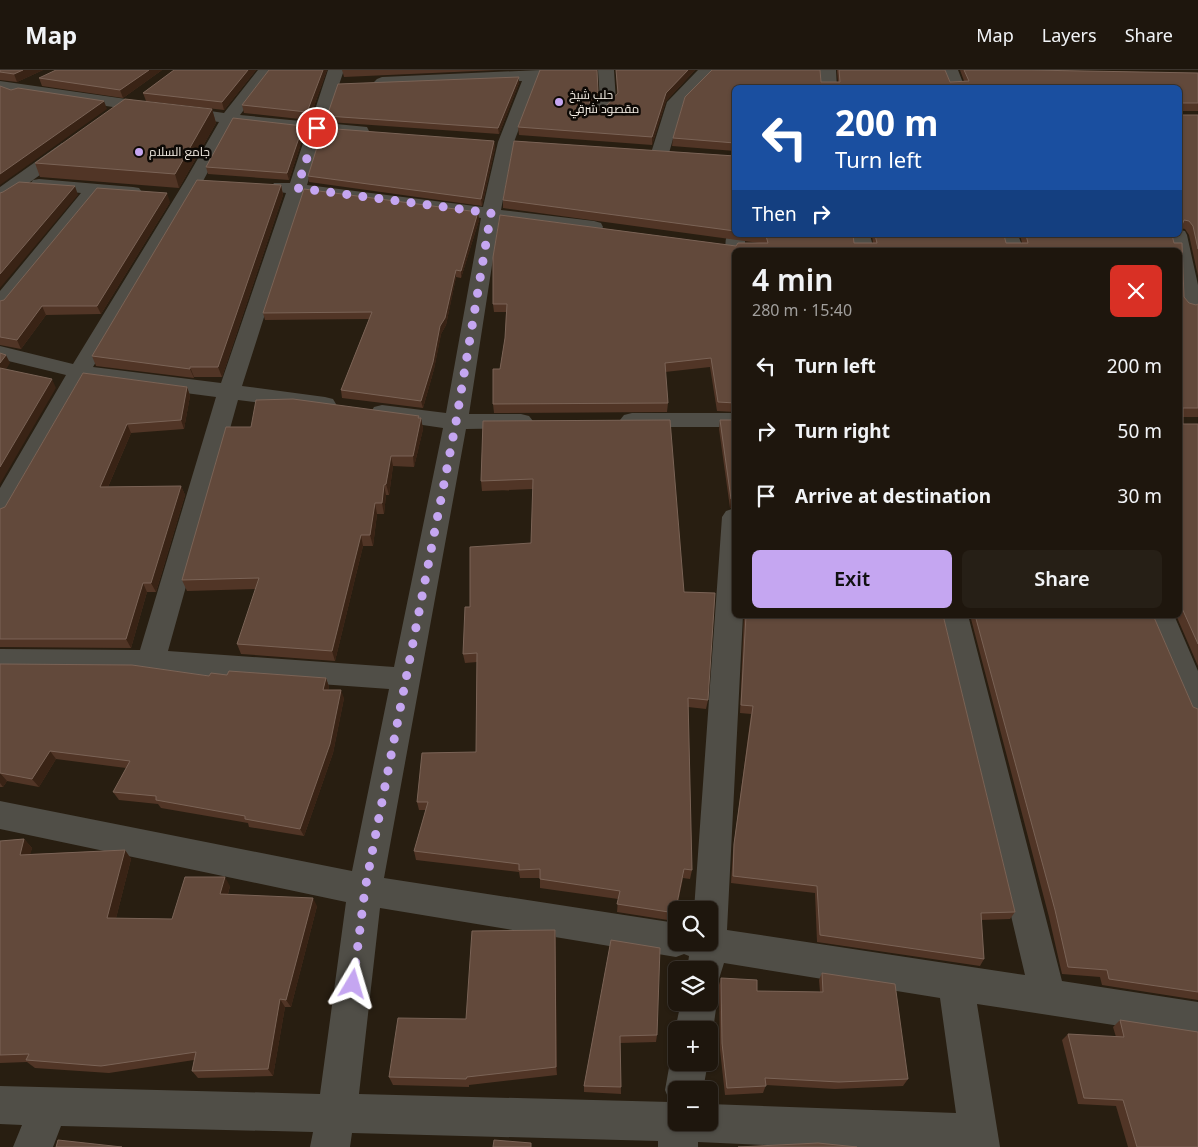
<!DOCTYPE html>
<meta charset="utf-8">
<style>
:root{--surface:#1e160d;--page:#261f16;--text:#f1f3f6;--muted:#a19f9d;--line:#3c352e;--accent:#c5a6f1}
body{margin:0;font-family:"Noto Sans",Cairo,sans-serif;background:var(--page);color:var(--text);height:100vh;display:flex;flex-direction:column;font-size:19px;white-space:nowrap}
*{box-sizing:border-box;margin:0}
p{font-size:16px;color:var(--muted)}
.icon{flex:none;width:28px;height:28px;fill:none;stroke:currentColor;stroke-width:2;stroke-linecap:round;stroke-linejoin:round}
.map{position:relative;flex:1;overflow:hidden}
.side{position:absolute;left:732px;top:178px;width:450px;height:370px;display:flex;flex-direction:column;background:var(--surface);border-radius:8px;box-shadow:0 1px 4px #0004,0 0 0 1px var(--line)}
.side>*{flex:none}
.top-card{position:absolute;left:732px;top:15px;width:450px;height:152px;border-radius:8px;box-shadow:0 1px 4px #0004,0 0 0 1px var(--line);background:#1a4fa0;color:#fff;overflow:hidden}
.tools{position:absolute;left:668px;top:831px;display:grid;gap:10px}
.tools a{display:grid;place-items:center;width:50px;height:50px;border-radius:8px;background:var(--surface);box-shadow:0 1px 4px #0004,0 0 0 1px var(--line);font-size:25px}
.pin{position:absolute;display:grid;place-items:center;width:42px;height:42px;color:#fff;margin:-21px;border:2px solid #fff;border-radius:50%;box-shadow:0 1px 5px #0007}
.me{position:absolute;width:55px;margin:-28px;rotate:7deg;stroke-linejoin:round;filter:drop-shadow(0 0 4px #0008)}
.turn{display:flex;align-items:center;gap:18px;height:105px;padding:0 20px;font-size:22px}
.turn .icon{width:65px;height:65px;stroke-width:2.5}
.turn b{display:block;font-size:35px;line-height:42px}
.then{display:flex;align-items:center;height:48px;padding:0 20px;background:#0003;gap:10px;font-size:19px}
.round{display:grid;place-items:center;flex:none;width:52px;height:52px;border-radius:8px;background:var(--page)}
.headline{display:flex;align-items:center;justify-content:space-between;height:85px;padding:0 20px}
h1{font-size:30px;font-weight:600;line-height:38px}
.cta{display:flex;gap:10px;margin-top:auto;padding:10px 20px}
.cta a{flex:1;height:58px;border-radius:8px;background:var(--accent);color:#111;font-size:20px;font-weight:600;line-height:58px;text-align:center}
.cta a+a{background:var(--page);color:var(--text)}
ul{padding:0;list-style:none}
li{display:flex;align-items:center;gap:15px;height:65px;padding:0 20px}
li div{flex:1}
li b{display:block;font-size:19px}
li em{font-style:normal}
header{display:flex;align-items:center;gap:30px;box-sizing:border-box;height:70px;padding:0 25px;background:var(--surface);border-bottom:1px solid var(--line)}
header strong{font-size:24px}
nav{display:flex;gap:28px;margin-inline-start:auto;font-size:18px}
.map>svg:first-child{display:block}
</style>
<header>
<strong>Map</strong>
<nav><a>Map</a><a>Layers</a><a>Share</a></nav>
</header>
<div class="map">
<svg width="1198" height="1077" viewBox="0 0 1198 1077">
<rect width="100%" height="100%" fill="#281e11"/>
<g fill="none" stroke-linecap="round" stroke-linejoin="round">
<path fill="#504e47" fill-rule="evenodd" d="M258,0H274L240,45L311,52L328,0H344L326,53L367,57L369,61L367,65L361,66L323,63L307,115L483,137L498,72L522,11L382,17L377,15L374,12L377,9L382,7L541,0L514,72L501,140L594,151L601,153L603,157L601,161L594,163L499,150L469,344H521L529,346L533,351L529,356L521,358L466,359L384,808L676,853V872H709V840H694L722,447L726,441L735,438V545H743L727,860L1025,905L940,545H968L1062,911L1198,932V968L977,934L1000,1077H810L698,1072V1077H658V1071L352,1063L350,1077H310L313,1062L61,1056L53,1077H13L22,1055L0,1054V1016L320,1024L346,832L0,759V731L352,801L389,619L151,602L0,601V579L140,580L216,327L86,310L9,445L0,448V418L66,305L0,289V276L73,294L185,111L219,52L0,21V11L224,43ZM234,54L307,61L290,113H274L271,117L274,121L286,123L221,313L93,297L203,111ZM303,125L481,148L446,343L382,335L374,337L371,342L374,347L382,349L443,358L394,597L168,581L238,330L325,341L333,339L336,334L333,329L325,327L242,316ZM380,838L676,887L684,884L689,886L687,900H709V916L718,912L724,893L940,928L956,1043L709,1034V1052H676V1020H703L708,992H676V978L670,992L665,1020L670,1032L359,1024Z
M598,0H614L616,31C610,40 604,46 593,43L591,40L600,30Z
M698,0H714L710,6L683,34L669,83L666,87H654L651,83L667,32Z
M820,0H836L837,18H821Z
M942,0H958L965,18H949Z
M68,72L74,73L76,77L74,81L6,129L0,130V117L62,73Z
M39,109L133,117L139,118L142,122L139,126L133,127L99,124L7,238L0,240V221L81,123L33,118L30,114L33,110Z
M735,160V165H745V180H735V186L728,184C724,178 725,167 729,161Z
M1180,160L1185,161L1187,165L1198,215V241L1192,242L1185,240L1182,236L1180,180H1171L1169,165H1180Z
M852,165H870L874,180H854Z
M1000,165H1018L1024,180H1004Z
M632,343H735V357H632L624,355L620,350L624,345Z
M1146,545H1174L1198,601V647L1187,644L1183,635Z
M709,918L712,919L717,932L713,960L709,969V960H676V962L675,960L681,932H709Z"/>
</g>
<path fill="#513526" d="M0,0H43L17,12L0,10Z
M162,0L123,28L42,16L39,8Z
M174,0H256L224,40L146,31L143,23Z
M327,0L309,50L244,43L242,35Z
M342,0H499L344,7Z
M616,0H695L666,31L652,75L519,65L518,57L598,29L592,36L593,37L600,38L607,35L617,24Z
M712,0H820L821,12H838L837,0H945L950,12L964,11L960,0H1029L1198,3V41H1182V45H1198V206L1189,165L1185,159L1180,158V159V18H735V81L672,76L673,68L685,27Z
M519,13L499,64L329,52L327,46Z
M212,39L216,53L179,118L40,107L35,93Z
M303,56L304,64L289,110L208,104L206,97Z
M494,71L495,78L482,136L309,112L308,106Z
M514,71L735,86V165H853L854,173H873L872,165H1004L1006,173H1022L1020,165H1172L1174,173H1182L1184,227L1189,233L1196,235L1198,234V347H1183V354H1198V596L1176,545H1180V180H735V342L717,341L710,297L665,302L668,333L667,342L494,343L493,334V299H500L505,268L506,242H494L493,234V187L500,145L736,176L738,173H759L503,138V130Z
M281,115L283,125L222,307H194V308L96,296L92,286Z
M170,132L101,244L46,245L21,279L0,275V231L4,230Z
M478,142L479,150L461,208L456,207L446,255L441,264L434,299L423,338L342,328L341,320L369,249L265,250L263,243Z
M83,303L187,317L190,326L184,359L131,363L108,417L181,416L185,425L156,522H147L131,578L0,577V439L5,437Z
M421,348L423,359L414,397L393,396L389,425H386L384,444H377L373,476H363L335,591L241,584L237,574L256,519L187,521L182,510L251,357Z
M720,350H735V437L730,438L719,359Z
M483,351L684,522L708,630L706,639L688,637L692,800L690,809L683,808L674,851L617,842L618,829L540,818V808H520L519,802L416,790L414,781L426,740H419L417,732L476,682L477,592L465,593L463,584L470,537L531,473L533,419L482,421L481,411Z
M744,545H943L1015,842L1010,849L981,850L984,889L980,896L817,872L815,823L731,813L733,781L751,644L740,643Z
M970,545H1153L1193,637L1198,639V930L1102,915L1100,907L1062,904L1049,847Z
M0,594L209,606L227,605L326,608L329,617L328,620L344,628L333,683L304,766L249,757L248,753L161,738L158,734L119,730L113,722L126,698L56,689L39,717L7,711L3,717H0Z
M24,769L32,778L30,784L125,780L131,789L116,848L172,849L230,816L228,824L317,836L291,937H285L273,1006L198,1008L192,1001L194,990L109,1003L35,998L27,992L0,993V771Z
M555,860L557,1005L469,1015V1017L393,1015L389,1007L466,949Z
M611,870L657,965L656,972L620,973L621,1024L584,1022V1016Z
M822,903L908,1009L903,1016L835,1019L766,1015L763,1023L725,1025L720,980L719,915L721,908L757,921L820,922L819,910Z
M1120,950L1198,1077H1128L1116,1036L1078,1034L1062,970L1068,964L1116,967L1113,957Z"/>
<path fill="#392315" d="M23,0H43L17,12L14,4Z
M149,0H162L123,28L120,20Z
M248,0H256L224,40L222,32Z
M323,0H327L309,50L307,42Z
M688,0H695L666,31L652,75V67L666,23Z
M519,7V13L499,64L498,58Z
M598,22V29L589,40V32Z
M104,31L107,39L0,115V104Z
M212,39L216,53L179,118L175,104Z
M303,56L304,64L289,110L287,103Z
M494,71L495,78L482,136L481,129Z
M281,115L283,125L222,307L218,297Z
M75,116L78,125L0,218V204Z
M167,123L170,132L101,244L97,236Z
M478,142L479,150L461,208V201Z
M456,200V207L446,255L441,264L434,299L423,338L421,331L440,256Z
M42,236L46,245L21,279L17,270Z
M6,285L10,293L2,306L0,303V293Z
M190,297L194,307V308L190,299Z
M52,309L56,318L0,414V397Z
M187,317L190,326L184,359L181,350Z
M419,346L420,353L421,348L423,359L414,397L413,386Z
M127,354L131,363L104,426L100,417Z
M391,386L393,396L389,425L386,414Z
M384,415L386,425L384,444L382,433Z
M181,416L185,425L156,522L151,513Z
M735,428L734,436L730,438L731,429Z
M375,433L377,444L373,476L370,465Z
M361,465L363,476L335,591L332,581Z
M143,513L147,522L131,578L126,569Z
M326,608L329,617L325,628L323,620Z
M341,620L344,628L333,683L304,766L300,759Z
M50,681L56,689L39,717L32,709Z
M0,703L7,711L3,717L0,713Z
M24,769L32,778L28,794L20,785Z
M125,780L131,789L114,856L107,848Z
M684,799L683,808L674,851L675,843Z
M225,807L230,816L225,833L220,824Z
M313,828L317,836L291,937L286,930Z
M555,860L556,869L557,1005L556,997Z
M280,929L285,937L273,1006L268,999Z"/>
<path fill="#62493b" stroke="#7a6356" d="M0,0H23L14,4L0,2Z
M56,0H149L120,20L39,8Z
M174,0H248L222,32L143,23Z
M269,0H323L307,42L242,35Z
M540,0H597L598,22L589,32L593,37L600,38L607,35L618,23L616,0H688L666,23L652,67L518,57Z
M712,0H820L821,12H840L839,0H945L950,12L969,11L964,0H1029L1198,3V33H1182V45H1198V179L1193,156L1189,151L1184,150L1182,155H1180V18H735V73L673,68L685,27Z
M519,7L498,58L327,46L338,14Z
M0,16L11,20L18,18L104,31L0,104Z
M125,29L212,39L175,104L35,93Z
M233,48L303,56L287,103L206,97Z
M323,58L494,71L481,129L308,106Z
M514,71L735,86V161L503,130Z
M197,110L281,115L218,297H190V299L92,286Z
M19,112L75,116L0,204V123L3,122Z
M97,118L167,123L97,236H42L17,270L0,267V231L4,230Z
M304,119L478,142L461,201L456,200L445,248L440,256L433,292L421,331L341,320L372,242L263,243Z
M500,145L736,176L738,173H768L766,166L761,165H853L854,173H877L875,165H1004L1006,173H1028L1026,165H1172L1174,173H1182L1184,227L1189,233L1196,235L1198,234V338H1183V354H1198V574L1181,536L1180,535V180H735V333L718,332L711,288L665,293L668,333L493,334V299H500L505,268L507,234H493V187Z
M0,283L6,285L0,293Z
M0,298L52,309L0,397Z
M83,303L187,317L181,350L127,354L100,417L181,416L151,513H143L126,569H0V439L5,437Z
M293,329L419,346L418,348H421L413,386H391L386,414L384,415L382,433H375L370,465H361L332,581L237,574L259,508L182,510L226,357H251L256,330Z
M670,350L684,522L715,523L708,630L688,628L692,800L684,799L675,843L617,834L620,821L540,809V799L519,800V794L414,781L428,732H417L422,683L476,682L477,583L463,584L465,537H470V477L531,473L533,409L481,411L483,351Z
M720,350H735V428L731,429Z
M746,545H943L1015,842L981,843L984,889L820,865L817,816L733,806L734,774L753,636L741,635Z
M975,545H1153L1193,637L1198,639V922L1109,909L1107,900L1068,897L1055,840Z
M0,594L132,595L209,606L211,603L227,605L229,601L326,608L323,620H341L330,674L300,759L245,749V746L156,730V726L113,722L130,691L50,681L32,709L0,703Z
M24,769L20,785L125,780L107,848L172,849L185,807H225L220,824L313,828L286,930L280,929L268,999L192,1001L196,982L101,996L26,990L29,984L0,985V771Z
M555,860L556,997L467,1007L466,1009L389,1007L398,948L466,949L472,861Z
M611,870L660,878L657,965L620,966L621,1017L584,1016Z
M822,903L895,914L908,1009L839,1012L765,1008L766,1016L727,1018L722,973L721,908L757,910V921L823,922Z
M1120,950L1198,962V1077H1137L1123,1030L1084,1028L1068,964L1124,967Z
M58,1070L122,1077H56Z
M494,1070L531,1073V1077H493Z
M818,1073L857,1077H738Z"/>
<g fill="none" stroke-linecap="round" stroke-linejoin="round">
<path stroke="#c5a6f1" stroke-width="9" stroke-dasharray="0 16.2" d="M317,58L297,118L491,143L456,352L365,819L353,914"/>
</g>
<g fill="#c5a6f1" stroke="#0d0905" stroke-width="2">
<circle cx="559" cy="32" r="5"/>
<circle cx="139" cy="82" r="5"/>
</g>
<g text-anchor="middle" stroke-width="5" stroke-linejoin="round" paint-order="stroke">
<g font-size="12" fill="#f7f0e7" stroke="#0d0905" text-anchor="start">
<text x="569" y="29">حلب شيخ<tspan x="569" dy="14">مقصود شرقي</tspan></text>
<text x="149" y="86">جامع السلام</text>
</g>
</g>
</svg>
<div class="tools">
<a><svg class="icon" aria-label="search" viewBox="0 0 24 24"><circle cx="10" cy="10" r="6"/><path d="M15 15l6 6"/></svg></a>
<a><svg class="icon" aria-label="layers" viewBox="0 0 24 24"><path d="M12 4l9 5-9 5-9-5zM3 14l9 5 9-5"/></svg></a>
<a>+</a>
<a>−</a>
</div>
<div class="pin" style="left:317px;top:58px;background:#d93025"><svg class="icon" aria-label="arrive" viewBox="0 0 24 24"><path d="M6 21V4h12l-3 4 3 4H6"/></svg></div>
<svg class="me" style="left:353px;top:914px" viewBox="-20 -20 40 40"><path d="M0-17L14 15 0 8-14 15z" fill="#c5a6f1" stroke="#fff" stroke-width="4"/></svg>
<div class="top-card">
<div class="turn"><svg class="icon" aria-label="left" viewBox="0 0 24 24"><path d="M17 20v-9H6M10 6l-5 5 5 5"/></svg><div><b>200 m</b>Turn left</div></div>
<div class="then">Then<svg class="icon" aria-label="right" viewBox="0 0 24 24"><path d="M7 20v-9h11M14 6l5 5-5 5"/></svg></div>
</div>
<section class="side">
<div class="headline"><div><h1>4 min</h1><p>280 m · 15:40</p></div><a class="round" style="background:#d93025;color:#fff"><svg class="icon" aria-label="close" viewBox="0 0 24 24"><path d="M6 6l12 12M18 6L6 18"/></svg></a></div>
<ul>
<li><svg class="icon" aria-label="left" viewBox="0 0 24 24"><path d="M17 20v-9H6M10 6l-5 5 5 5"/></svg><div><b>Turn left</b></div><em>200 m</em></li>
<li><svg class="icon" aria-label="right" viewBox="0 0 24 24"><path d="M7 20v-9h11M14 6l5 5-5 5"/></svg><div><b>Turn right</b></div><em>50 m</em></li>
<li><svg class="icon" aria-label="arrive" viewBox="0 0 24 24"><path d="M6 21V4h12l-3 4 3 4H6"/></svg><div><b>Arrive at destination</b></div><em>30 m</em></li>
</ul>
<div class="cta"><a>Exit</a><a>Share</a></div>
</section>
</div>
